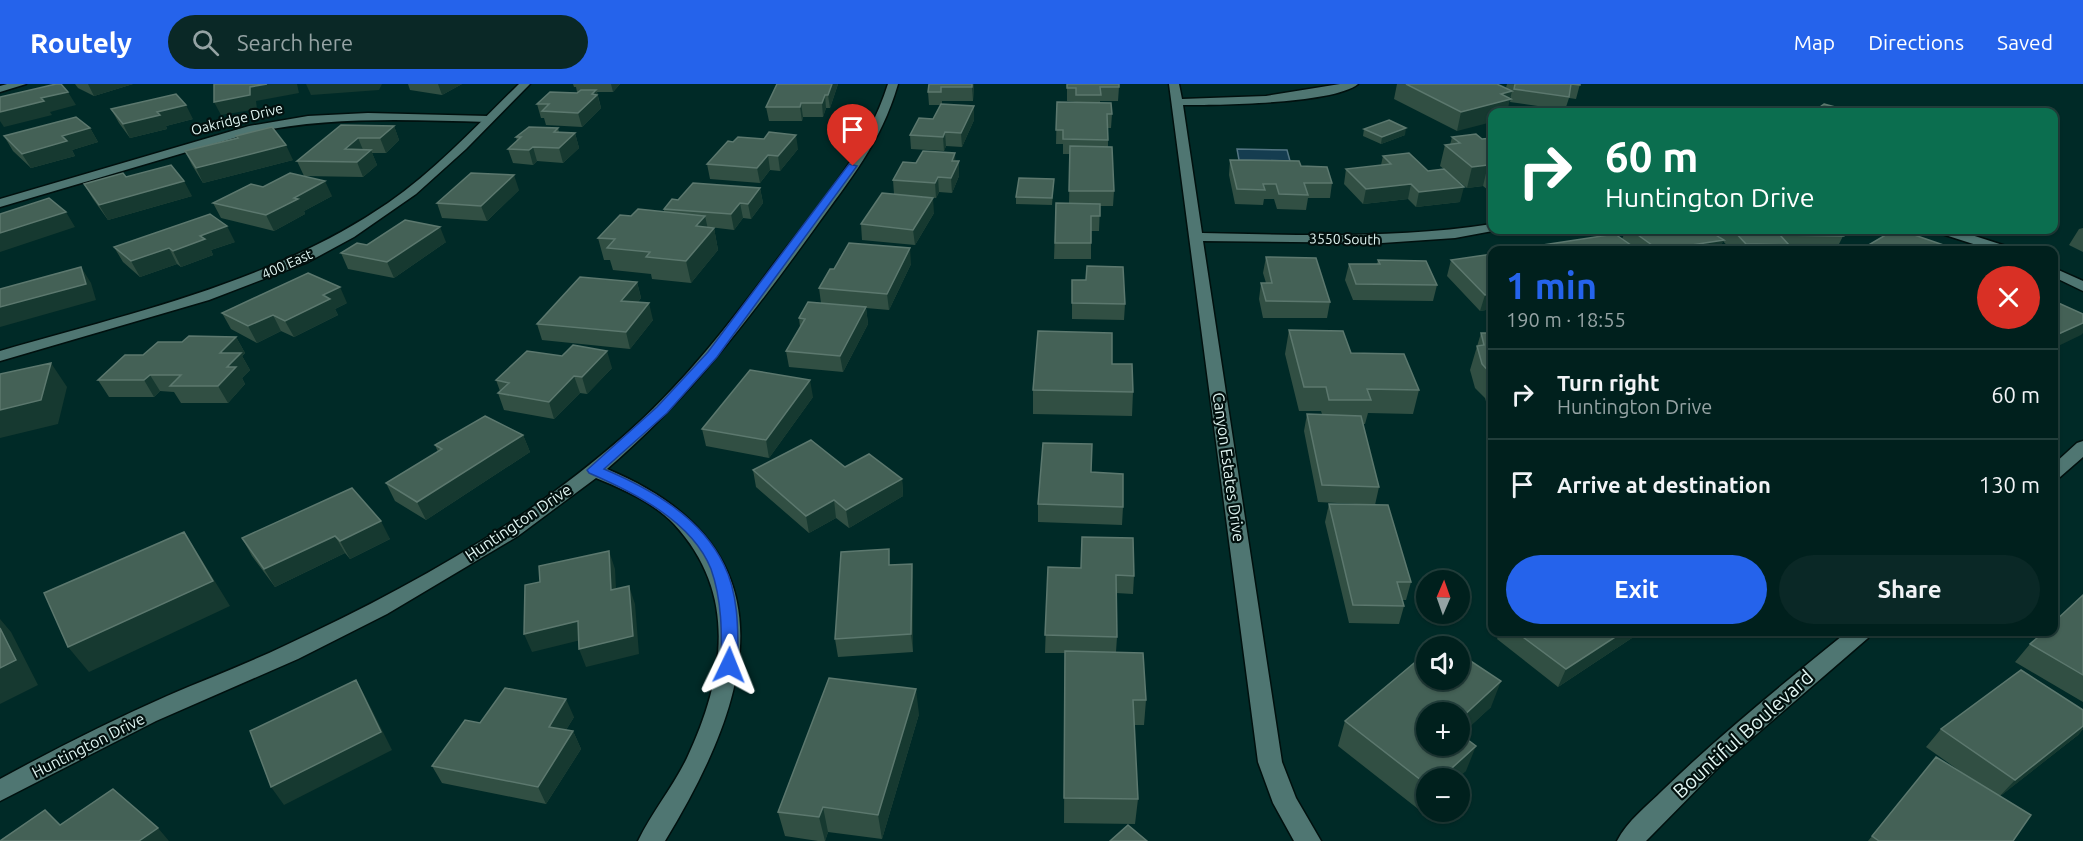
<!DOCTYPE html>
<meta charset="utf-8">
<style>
:root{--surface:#00201d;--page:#0a2826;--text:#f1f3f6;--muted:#95a3a4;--line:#223e3b;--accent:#2563eb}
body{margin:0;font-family:Ubuntu,sans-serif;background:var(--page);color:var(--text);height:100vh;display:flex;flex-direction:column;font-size:22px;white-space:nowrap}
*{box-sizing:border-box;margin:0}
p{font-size:20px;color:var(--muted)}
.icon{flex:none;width:33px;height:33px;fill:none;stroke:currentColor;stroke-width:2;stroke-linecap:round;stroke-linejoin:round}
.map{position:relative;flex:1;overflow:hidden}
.details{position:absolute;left:1488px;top:162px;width:570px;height:390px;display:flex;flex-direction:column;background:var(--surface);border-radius:12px;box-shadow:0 2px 4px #0004,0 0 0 2px var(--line)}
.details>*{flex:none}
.banner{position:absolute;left:1488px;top:24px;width:570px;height:126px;border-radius:12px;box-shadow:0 2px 4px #0004,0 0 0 2px var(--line);background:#0b6e4f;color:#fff;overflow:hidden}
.needle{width:39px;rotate:2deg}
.controls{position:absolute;left:1416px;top:486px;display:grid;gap:12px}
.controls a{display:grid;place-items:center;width:54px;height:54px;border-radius:50%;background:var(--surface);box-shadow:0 2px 4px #0004,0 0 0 2px var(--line);font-size:30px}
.pin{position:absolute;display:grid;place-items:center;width:51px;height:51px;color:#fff;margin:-62px -26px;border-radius:50% 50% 50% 0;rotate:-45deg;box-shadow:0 0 6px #0007}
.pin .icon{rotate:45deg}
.me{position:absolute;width:66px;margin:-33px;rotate:2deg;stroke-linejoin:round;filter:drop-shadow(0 0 4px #0008)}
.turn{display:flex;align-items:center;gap:21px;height:126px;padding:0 18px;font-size:27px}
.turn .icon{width:78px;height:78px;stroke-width:2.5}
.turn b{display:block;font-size:42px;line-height:51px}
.round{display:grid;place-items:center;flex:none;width:63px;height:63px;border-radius:32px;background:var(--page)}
.head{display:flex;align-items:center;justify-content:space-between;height:102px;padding:0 18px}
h1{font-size:36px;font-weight:700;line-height:45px;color:var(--accent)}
.button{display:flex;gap:12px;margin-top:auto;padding:12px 18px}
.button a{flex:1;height:69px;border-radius:36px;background:var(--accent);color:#fff;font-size:24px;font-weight:700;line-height:69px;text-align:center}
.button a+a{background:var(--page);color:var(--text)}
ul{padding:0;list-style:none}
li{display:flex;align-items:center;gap:18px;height:90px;padding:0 18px;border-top:2px solid var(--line)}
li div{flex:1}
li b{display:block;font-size:22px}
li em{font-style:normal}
header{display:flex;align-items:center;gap:36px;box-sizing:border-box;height:84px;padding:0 30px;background:var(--accent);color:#fff}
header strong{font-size:28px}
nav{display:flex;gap:33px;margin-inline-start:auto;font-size:21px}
.search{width:420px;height:54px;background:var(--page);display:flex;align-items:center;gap:15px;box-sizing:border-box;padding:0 21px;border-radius:33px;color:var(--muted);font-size:22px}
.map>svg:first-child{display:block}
</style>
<header>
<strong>Routely</strong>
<div class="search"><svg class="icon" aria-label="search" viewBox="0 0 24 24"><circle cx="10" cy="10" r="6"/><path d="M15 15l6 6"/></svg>Search here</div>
<nav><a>Map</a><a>Directions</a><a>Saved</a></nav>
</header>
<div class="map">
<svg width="2083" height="757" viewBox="0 0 2083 757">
<rect width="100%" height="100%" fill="#002a27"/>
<path fill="#153d50" stroke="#527481" stroke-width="1.5" d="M1237,65L1287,66L1290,77L1239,76Z"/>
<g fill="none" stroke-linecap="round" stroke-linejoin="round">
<defs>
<path id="street" d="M7,0H26L0,8V2Z
M888,0H898C881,59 850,95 815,144C752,231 689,315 607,385C798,465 752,614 665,757H638C652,728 673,703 687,674C724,595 739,510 674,440C654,419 623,405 596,394L518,452L387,530L298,575L156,637L0,717V695C55,665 110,637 167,612C206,595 246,580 284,562C405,506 524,440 625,351C683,300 731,238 777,176C819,121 867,67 888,0Z
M1169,0H1179L1182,15L1266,12L1340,0H1358C1334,20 1217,21 1183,21L1202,149C1299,151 1395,155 1492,140V146H1498L1455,154L1382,159L1203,157L1282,678L1296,714L1321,757H1294L1273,719L1258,678Z
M368,29L488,32L494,35L488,38C408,36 330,32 251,49L0,123V115L249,42L308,32Z
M1937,146H1956L2009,163L2011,166H1992L1939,149Z
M2054,184L2083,197V207L2054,193Z"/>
<path id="secondary" d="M519,0H530L466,65L416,110L354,153L308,178L209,216L0,277V267C134,228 271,199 388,119C436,86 477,41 519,0Z
M2083,357V373L2060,393L2054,395V380L2077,359Z
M1847,548H1872L1868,554L1721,681L1646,757H1617C1627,737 1648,721 1663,706C1721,650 1784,599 1847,548Z"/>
</defs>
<use href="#street" stroke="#00100e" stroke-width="3"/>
<use href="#secondary" stroke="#00100e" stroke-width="3"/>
<use href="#street" fill="#4f7672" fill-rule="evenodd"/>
<use href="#secondary" fill="#4f7672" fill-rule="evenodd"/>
</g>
<path fill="#314f43" d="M75,0H133L94,12L78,4Z
M408,0H462L442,11L410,6Z
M573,0H620L613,8H597L601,24L582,43L546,41L544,34H541L537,20L577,9L579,8H577L576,3H574Z
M777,0H838L830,24H826L823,33H803L802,37H769L766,23Z
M929,0H974L973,17H942V20L974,36L962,63L946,62L944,67L911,65L910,51L933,35L940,21H929L928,8Z
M1067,0L1119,3L1118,17H1100V18L1112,30L1111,44H1108V63L1114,107L1113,122H1100L1099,147H1091V175H1054L1056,119H1069L1070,70H1063V60H1056L1057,18H1076L1067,17Z
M1397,0H1497L1506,4L1507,0H1580L1576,15L1569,14L1565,26L1510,18L1511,13L1457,47L1394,15Z
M111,25L193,35L166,42L167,45L130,54L119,39Z
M341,41L394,42L399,56L386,69H372L377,81L363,93L304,92L297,77Z
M90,44L98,58L72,66L75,72L31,84L13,67L4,52Z
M558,44L559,48L575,49L579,64L563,79L537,77L533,81L513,79L508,65L517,57L516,53Z
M1364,45L1405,51L1381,60L1363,52Z
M236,52L293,76L203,99L192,81L185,67L237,54Z
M1452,53L1482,55L1492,54V105L1488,106L1483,102L1467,104L1440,82L1445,61H1450Z
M798,65L780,87L770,86L760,99L710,95L707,80Z
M1383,72L1428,87L1460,118L1416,123L1408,115L1363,120L1344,100L1346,85L1381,81Z
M1230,76L1301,82L1332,99L1330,114H1308L1306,126L1277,125L1274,115H1264L1263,121L1235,120L1229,91Z
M956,77L959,92L952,109L939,108L936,114L914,112L934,129L915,161L862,156L861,140L894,110L893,96L916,79Z
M126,93L192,112L108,136L93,115L84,100Z
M1054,95L1052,121L1016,120V113Z
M263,103L332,112L304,127L305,130L274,147L221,134L213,119Z
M760,104L763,119L751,135L743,134L734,146L709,143L714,144L718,166L691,199L652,195L651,190L613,186L610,176H604L598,154L631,132L664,128V125L678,116Z
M519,106L487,137L442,134L437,119Z
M2083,144V168L2069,161L2079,145Z
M1626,146H1708L1721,154L1714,146H1836L1843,152L1836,166H1731L1723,157L1719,166H1541L1543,161L1622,155Z
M235,158L211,166L213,171L181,183L177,180L140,193L123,178L114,163Z
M446,158L394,194L348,185L341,169L367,161Z
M1492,170V225L1480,227L1447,192L1451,176Z
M1266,173L1330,218L1327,234H1263L1259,215L1261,199H1266L1263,189Z
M1378,176L1437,201L1433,217L1353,216L1345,196L1349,180H1377Z
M911,180L889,226L866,224L868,240L843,288L789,283L786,267L800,243L799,234L821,219L819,204L834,185Z
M1072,196L1125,220L1124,236L1072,235Z
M637,198L641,214L638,218L653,236L630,265L542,256L537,240Z
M347,219L335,225L338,231L294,253L281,247L257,259L231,245L222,229Z
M1289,246L1351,269L1419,306L1413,330L1368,329L1365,340H1363L1379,403L1375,421L1318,418L1304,347L1307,330H1322L1321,327H1299L1285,270Z
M1481,249H1492V339L1485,314L1475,304L1470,286Z
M236,253L245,269L242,272L250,286L242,294L245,300L228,319H181L174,308L160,307L154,313H109L98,296L143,271L182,258Z
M1112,280L1133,308L1132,332L1033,330V306Z
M612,284L587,310L580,309L554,335L504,326L498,309L500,307L496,296Z
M813,313L769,374L706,362L702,345Z
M523,351L530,368L426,436L395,417L386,399L438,368L435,361Z
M845,383L902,395L903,412L849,444L836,434L809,449L756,403L753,386Z
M1091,388L1123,423L1122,441L1038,438V420Z
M352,404L390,455L350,475L345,469L275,503L252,472L242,454Z
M1329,420L1411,498L1406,516H1403L1404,522L1399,540L1349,539L1325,438Z
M912,480L913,497V568L838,573L835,555L891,481Z
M1048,483L1134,492L1133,510L1116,509L1117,553L1116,568L1146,616L1144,641H1134L1138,715L1135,740L1064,739L1065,569H1045Z
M2083,511V618L2015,578L2030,560Z
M1500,548H1641L1558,603L1497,555Z
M1491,623L1460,651L1466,687L1426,694V725L1422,728L1338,662L1345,637Z
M2083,626V645L2078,651L2000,712L2013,757H1868L1936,673L1971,695L1926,663L1941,645Z
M919,630L882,755L828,748L825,757H818L785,752L778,728Z
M574,633L566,646L573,647L581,665L546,720L442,699L432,682L480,639Z"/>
<path fill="#163930" d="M88,0H133L94,12Z
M267,0H297L299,9L256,17L257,25L221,31L214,18L250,3Z
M306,0H382L379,6L311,11Z
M438,0H462L442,11Z
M611,0H620L613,8Z
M832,0H838L830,24L828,11Z
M972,0H974L973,17L972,3Z
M596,6L601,24L582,43L578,29Z
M1512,7L1507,28H1492V38L1457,47L1461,28L1501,10Z
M68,8L76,21L50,28L52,31L4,43L0,37V28L41,14Z
M825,11L826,24L823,33L822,19Z
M801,19L803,33L802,37L800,23Z
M186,21L193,35L166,42L167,45L130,54L123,40L157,28Z
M974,22V36L962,63L961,49Z
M394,42L399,56L386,69L380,54Z
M90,44L98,58L72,66L75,72L31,84L22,70L62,52Z
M1406,44L1405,51L1381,60L1382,53Z
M945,48L946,62L944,67L943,53Z
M575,49L579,64L563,79L559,64Z
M796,51L798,65L780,87L778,72Z
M358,54L364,68L345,65Z
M286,61L293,76L203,99L196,84Z
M533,63L537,77L533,81L529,66Z
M371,66L377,81L363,93L357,78Z
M955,69L956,83L959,77V92L952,109L951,94L952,77Z
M768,71L770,86L760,99L757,84Z
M1488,81L1483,102L1467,104L1472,83Z
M1492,89V105L1488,106Z
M514,91L519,106L487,137L481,122Z
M938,93L939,108L936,114L935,99Z
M184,97L192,112L108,136L99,121Z
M325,97L332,112L304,127L305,130L274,147L266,131L294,114Z
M1411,100L1408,115L1363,120L1366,105Z
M1464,103L1460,118L1416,123L1419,108Z
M760,104L763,119L751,135L748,120Z
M933,114L934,129L915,161L913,146Z
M740,119L743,134L734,146L731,130Z
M66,128L75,143L0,168V149Z
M705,132L709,150L714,144L718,166L691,199L686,177L696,142Z
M227,142L235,158L211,166L213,171L181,183L173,167L200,152Z
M440,143L446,158L394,194L387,178Z
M1724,156L1719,166H1659Z
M169,164L177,180L140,193L131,177Z
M910,164L911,180L889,226L887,210Z
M81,183L91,199L96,216L0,243V223Z
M637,198L641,214L626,233L621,217Z
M340,203L347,219L335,225L338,231L294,253L285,237L323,211Z
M1492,210V225L1480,227L1485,211Z
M649,219L653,236L630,265L626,248Z
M866,223L868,240L843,288L840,272Z
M273,231L281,247L257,259L248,242Z
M2083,239V249L2081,251L2054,264V252Z
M236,253L245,269L242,272L250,286L242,294L245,300L228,319L218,302L220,269Z
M607,267L612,284L587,310L582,293Z
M51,279L67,303L58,340L0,354V326Z
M150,291L160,307L154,313L144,296Z
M574,292L580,309L554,335L549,318Z
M810,296L813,313L769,374L766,356Z
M523,351L530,368L426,436L417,418Z
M902,395L903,412L849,444L846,426Z
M834,416L836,434L809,449L806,432Z
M381,437L390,455L350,475L340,457Z
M184,448L200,473L230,522L89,588L68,563Z
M335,452L345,469L275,503L264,485Z
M609,467L615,485L617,524L611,506Z
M912,480L913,497V568L911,550Z
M629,502L635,520L639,570L586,583L579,565Z
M0,535L11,548L38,601L0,620Z
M578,537L585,555L532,568L524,550Z
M1623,548H1641L1558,603L1566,585Z
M356,596L366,614L392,666L284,721L271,703Z
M1501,597L1491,623L1460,652V635Z
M916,605L919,630L882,755L878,731Z
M566,615L574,633L557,661L549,643Z
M2083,642V645L2078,651L1998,714L2015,696Z
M573,647L581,665L546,720L538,703Z
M1476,662L1466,687L1458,694H1441Z
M1426,717V725L1422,728Z
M823,723L828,748L825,757L819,733Z
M158,744L169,757H139Z"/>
<path fill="#446156" stroke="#5c786e" stroke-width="1.5" d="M56,0H61L68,8L41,14L44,17L0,28V13Z
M214,0H267L250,3V11L214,18Z
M777,0H832L828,11H825L822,19H801L800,23H766Z
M929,0H972V3H941V8H928Z
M1067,0H1119V3H1100L1101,11H1076V4H1067Z
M1406,0H1497L1512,7L1501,10L1511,15L1461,28Z
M1515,0H1580V1L1571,0L1569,13L1514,5Z
M581,6H596L592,10L597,11L578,29L542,27L549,20H537L550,8L577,9Z
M176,10L186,21L157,28L160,31L123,40L111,25Z
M1057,18L1111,19L1112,30H1107L1108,56L1063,55V46H1056Z
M941,20L974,22L961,49L945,48L943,53L910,51L919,34L933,35Z
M1824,20L1854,28H1813Z
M76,33L90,44L62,52L67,57L22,70L4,52Z
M1389,36L1406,44L1382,53L1364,45Z
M341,41L394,42L380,54H358L345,65L371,66L357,78L297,77Z
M272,43L286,61L196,84L185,67L238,54L236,52Z
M529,43L558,44L554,48L575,49L559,64L533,63L529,66L508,65L521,53H516Z
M769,48L796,51L778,72L768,71L757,84L707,80L728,57L733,58L738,53L764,55Z
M1476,50L1482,55L1492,54V84L1488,81L1472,83L1445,61L1460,59L1452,53Z
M1070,62L1112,63L1114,107H1069Z
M923,67L955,69L952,77H959L951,94L938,93L935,99L893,96L903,78L916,79Z
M1409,69L1428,87L1444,85L1464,103L1419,108L1411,100L1366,105L1346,85L1391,80L1383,72Z
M1230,76L1299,77L1301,82L1327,83L1332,99H1304L1308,111L1279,110L1276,100H1263L1265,106L1237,105Z
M171,81L184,97L99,121L84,100L123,89L126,93Z
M290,89L325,97L294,114L298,115L266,131L213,119L251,100L263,103Z
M471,89L514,91L481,122L437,119Z
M1019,94L1054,95L1052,114L1016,113Z
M693,99L760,104L748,120L740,119L731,130L664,125L672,115L678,116Z
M882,109L933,114L913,146L861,140Z
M49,114L66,128L0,149V130Z
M1056,119L1100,120V132H1091V159H1055Z
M638,125L705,132L696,142L714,144L686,177L646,173L650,168L607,164L615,155L598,154L620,131L631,132Z
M210,130L227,142L200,152L205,155L173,167L169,164L131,177L114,163Z
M405,136L440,143L387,178L341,169L357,159L367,161Z
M1631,146H1708L1724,156L1659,166Z
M1733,146H1836L1843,152L1780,151L1789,161L1746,160Z
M1894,146H1900L1958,166H1860Z
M1615,150L1638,166H1551L1543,161Z
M849,159L910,164L887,210L819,204L830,185H834Z
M1492,170V210L1485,211L1451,176Z
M1266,173L1316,174L1330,218L1266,217L1261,199H1272Z
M1378,176L1426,177L1437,201L1356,200L1349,180H1380Z
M1087,182L1123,183L1125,220L1072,219V196H1086Z
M81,183L86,200L0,223V205Z
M308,189L340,203L323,211L330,215L285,237L273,231L248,242L222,229Z
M580,193L637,198L621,217L649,219L626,248L537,240Z
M2054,217L2083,230V239L2054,252Z
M808,218L866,223L840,272L786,267L805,235L799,234Z
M1289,246L1343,247L1351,269L1404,270L1419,306L1367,305L1371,316H1329L1326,303H1304Z
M1038,247L1112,249V280H1132L1133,308L1033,306Z
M1481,249H1492V291L1482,280L1477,262L1484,261Z
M189,252L236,253L220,269H241L227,283H236L218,302H170L181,291H150L144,296H98L125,271H143L158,258H182Z
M573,261L607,267L582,293L574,292L549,318L498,309L509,299L496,296L527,267L562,272Z
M51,279L41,316L0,326V290Z
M750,286L810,296L766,356L702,345Z
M1307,330L1361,332L1379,403L1322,401Z
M485,332L523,351L417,418L386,399L442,365L435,361Z
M811,356L845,383L869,370L902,395L846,426L834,416L806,432L753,386Z
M1043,359L1092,360L1091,388L1123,390V423L1038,420Z
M352,404L381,437L340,457L335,452L264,485L242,454Z
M1329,420L1388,421L1411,498H1397L1404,522L1353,521Z
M184,448L213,497L68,563L44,509Z
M1082,453L1133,454L1134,492L1116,491L1117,553L1045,551L1048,483L1081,484Z
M889,465V481L912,480L911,550L835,555L841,468Z
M609,467L611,506L629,502L633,552L579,565L578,537L524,550L525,501L540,498L539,482Z
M2083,511V591L2030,560L2044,548H2054V538Z
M0,544L16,576L0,584Z
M1516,548H1623L1566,585Z
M1441,557L1449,562H1434Z
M1065,567L1143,569L1146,616H1133L1138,715L1064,714Z
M1426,569V596H1460V570L1501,597L1460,635V628H1426V662H1460V650L1476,662L1441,694H1426V700L1345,637Z
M2021,586L2083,626V642L2015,696L1941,645Z
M829,594L916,605L878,731L823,723L819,733L778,728Z
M356,596L381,648L271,703L250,647Z
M505,604L566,615L549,643L573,647L538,703L432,682L465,636L480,639Z
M1936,673L2031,731L2013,757H1879L1872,752Z
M113,705L158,744L139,757H0L45,726L60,741Z
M1128,741L1147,757H1110Z"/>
<path fill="#2563eb" stroke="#184099" stroke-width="1.5" d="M849,80L857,82L717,273L667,329L604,385C651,405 701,433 724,481C739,511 738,548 738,581L735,586L729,588L723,586L721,581C722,549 722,516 711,485C692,437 633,408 589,389L587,386L657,323L708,268Z"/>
<g text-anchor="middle" stroke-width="4.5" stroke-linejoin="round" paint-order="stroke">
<g font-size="14" fill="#e0f5f2" stroke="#02100e">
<text transform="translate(237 35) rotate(-14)" y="5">Oakridge Drive</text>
<text transform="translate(1345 155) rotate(1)" y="5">3550 South</text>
<text transform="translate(287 180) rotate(-24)" y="5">400 East</text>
</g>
<g font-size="16" fill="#e0f5f2" stroke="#02100e">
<text transform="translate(1229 383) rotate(82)" y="6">Canyon Estates Drive</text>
<text transform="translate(518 438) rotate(-34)" y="6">Huntington Drive</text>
<text transform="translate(88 661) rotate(-27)" y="6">Huntington Drive</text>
</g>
<g font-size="20" fill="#e0f5f2" stroke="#02100e">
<text transform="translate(1743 650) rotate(-42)" y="7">Bountiful Boulevard</text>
</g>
</g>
</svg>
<div class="controls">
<a><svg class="needle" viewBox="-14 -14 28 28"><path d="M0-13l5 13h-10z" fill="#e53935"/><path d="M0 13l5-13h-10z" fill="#95a3a4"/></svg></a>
<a><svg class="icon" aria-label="sound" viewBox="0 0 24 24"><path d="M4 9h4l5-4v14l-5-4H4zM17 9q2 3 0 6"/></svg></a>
<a>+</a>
<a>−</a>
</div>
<div class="pin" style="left:853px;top:82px;background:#d93025"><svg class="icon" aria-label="arrive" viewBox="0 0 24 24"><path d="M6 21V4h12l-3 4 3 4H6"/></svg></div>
<svg class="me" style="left:729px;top:581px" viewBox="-20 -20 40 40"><path d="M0-17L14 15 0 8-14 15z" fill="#2563eb" stroke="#fff" stroke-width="4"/></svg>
<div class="banner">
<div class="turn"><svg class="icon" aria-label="right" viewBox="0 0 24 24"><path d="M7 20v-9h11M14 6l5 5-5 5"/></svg><div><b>60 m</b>Huntington Drive</div></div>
</div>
<section class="details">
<div class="head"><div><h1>1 min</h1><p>190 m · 18:55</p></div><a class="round" style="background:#d93025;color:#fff"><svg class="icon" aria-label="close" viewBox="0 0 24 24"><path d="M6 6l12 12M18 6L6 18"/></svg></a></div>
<ul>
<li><svg class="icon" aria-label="right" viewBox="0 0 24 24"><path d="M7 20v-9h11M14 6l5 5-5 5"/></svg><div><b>Turn right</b><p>Huntington Drive</p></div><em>60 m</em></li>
<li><svg class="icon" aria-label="arrive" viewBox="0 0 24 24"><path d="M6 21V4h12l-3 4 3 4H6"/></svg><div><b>Arrive at destination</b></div><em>130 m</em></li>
</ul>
<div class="button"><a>Exit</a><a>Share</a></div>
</section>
</div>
